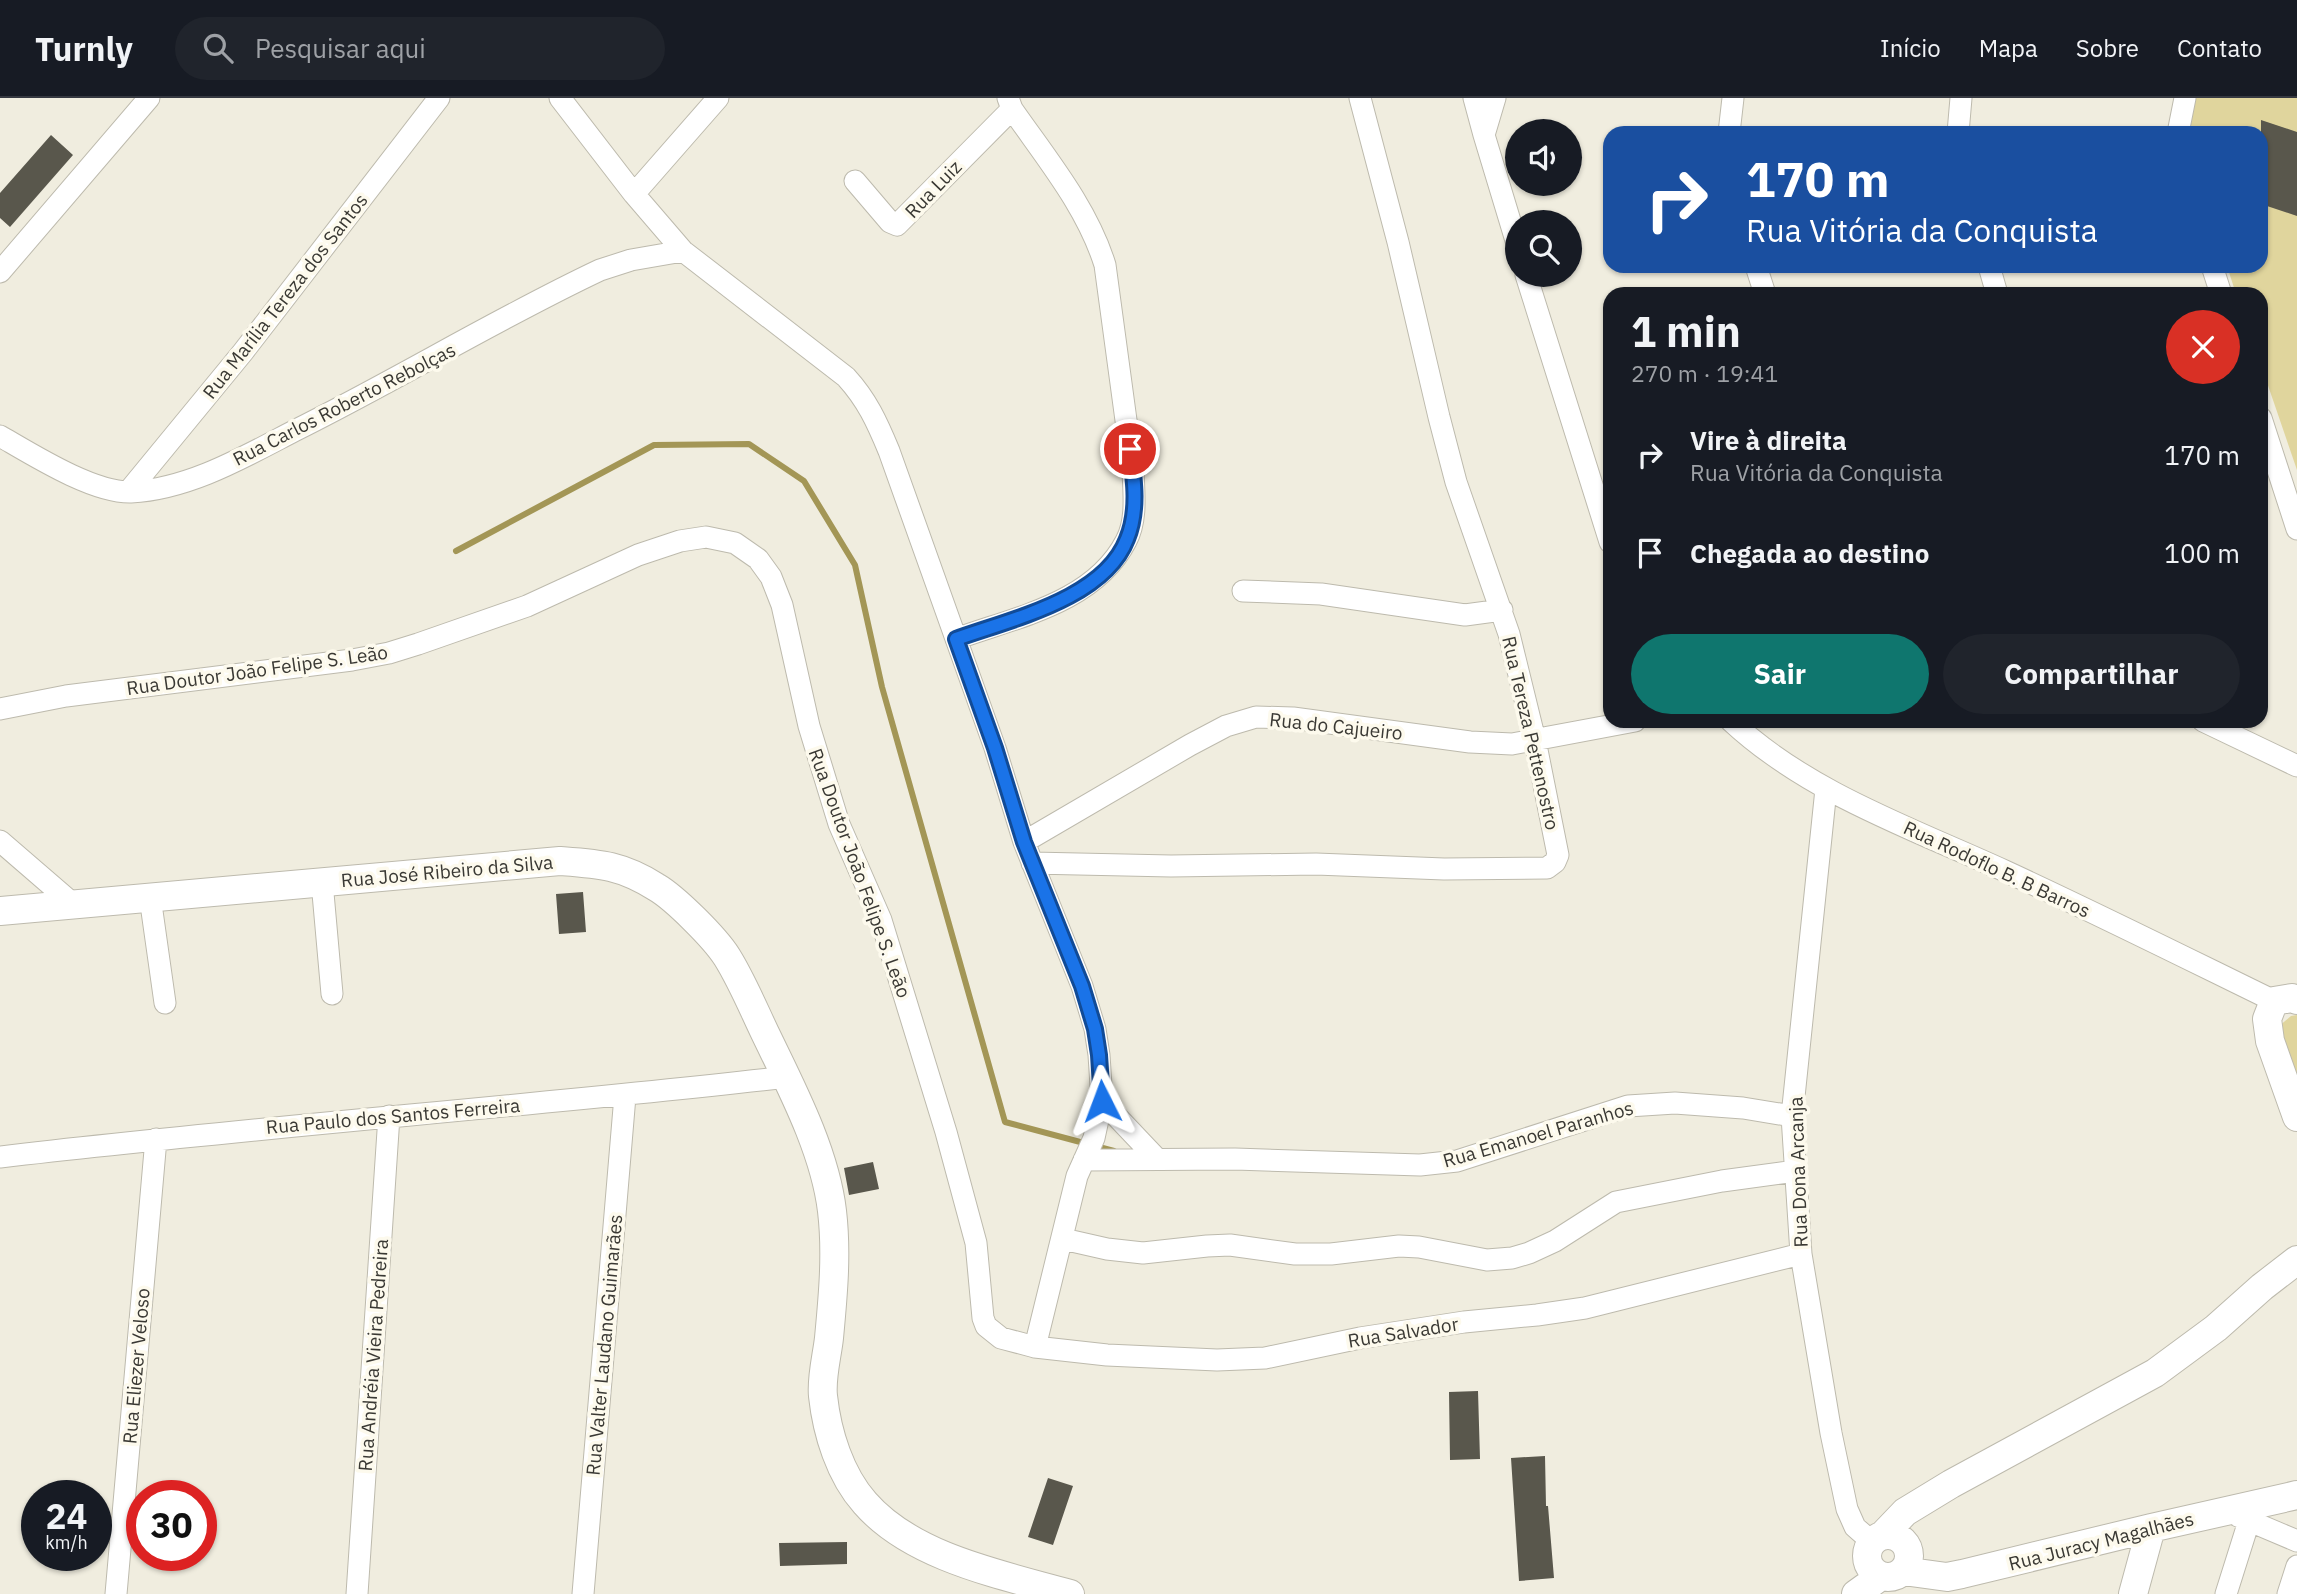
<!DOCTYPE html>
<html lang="pt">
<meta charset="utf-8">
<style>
:root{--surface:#171b24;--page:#20242c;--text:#f1f3f6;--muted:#9ea1a6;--line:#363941;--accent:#0f766e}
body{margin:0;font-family:"IBM Plex Sans",sans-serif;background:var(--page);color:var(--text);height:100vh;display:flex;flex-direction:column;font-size:26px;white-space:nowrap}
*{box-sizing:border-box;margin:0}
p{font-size:23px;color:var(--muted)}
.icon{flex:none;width:38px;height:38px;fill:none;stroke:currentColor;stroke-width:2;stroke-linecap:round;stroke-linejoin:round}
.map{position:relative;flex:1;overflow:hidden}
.sheet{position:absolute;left:1603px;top:189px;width:665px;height:441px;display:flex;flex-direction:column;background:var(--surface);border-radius:21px;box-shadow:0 2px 5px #0004}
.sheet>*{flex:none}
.hud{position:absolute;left:1603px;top:28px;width:665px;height:147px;border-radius:21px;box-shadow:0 2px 5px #0004;background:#1a4fa0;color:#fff;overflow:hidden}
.buttons{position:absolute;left:1505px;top:21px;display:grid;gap:14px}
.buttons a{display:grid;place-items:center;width:77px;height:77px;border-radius:50%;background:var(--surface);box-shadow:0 2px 5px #0004;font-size:35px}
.speed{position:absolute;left:21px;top:1382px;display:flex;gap:14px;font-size:35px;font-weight:700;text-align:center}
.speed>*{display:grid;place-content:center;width:91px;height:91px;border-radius:50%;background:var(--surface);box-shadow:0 2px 5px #0004;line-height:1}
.speed small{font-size:18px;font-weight:400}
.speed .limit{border:10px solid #d22;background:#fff;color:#111}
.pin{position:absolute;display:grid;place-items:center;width:60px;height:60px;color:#fff;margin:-30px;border:4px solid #fff;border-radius:50%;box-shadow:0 2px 7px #0007}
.me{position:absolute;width:77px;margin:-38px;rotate:357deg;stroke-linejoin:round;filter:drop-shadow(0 0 5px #0008)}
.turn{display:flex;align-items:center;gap:24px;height:147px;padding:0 28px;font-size:32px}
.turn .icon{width:91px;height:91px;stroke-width:2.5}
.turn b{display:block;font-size:49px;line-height:60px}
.round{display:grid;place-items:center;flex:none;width:74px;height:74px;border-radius:37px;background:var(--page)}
.summary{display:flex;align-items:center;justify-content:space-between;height:119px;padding:0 28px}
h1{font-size:42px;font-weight:700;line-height:52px}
.action{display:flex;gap:14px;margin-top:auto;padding:14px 28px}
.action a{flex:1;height:80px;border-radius:42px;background:var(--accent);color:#fff;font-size:28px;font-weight:700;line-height:80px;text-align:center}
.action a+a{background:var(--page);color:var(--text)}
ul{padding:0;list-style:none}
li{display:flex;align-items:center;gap:21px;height:98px;padding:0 28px}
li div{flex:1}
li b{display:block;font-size:26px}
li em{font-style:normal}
header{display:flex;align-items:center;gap:42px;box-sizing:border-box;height:98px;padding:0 35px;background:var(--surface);border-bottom:2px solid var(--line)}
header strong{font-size:33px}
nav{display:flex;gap:38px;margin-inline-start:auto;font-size:24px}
.search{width:490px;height:63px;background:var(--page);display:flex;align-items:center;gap:18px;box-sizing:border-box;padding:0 24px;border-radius:38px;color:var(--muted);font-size:26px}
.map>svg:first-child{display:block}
</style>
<header>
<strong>Turnly</strong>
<div class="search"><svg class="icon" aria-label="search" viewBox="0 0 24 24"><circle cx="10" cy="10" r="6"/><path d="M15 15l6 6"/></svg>Pesquisar aqui</div>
<nav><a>Início</a><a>Mapa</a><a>Sobre</a><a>Contato</a></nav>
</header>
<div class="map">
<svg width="2297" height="1496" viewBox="0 0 2297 1496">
<rect width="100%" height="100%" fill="#f0eddf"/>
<path fill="#e0d59d" d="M2189,0H2297V372L2261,267V196H2236L2227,168H2261V35H2190L2187,21Z
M2297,917V981L2278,929L2291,918Z"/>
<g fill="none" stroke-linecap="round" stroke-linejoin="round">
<path stroke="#a39656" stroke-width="6" d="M456,453L654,347L749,346L804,383L855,467L882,589L1005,1024L1114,1053"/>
</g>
<path fill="#59574c" d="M2261,22L2297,34V118L2261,106Z
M51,37L73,57L10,129L0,120V95Z
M583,794L586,834L559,836L556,796Z
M873,1064L879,1091L849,1097L844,1070Z
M1478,1293L1480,1361L1450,1362L1449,1294Z
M1545,1358L1546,1408H1548L1554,1480L1519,1483L1511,1360Z
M1048,1380L1073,1388L1053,1447L1028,1439Z
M847,1444V1466L780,1468L779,1445Z"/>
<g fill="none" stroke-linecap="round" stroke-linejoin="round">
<defs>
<path id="street" d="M560,0L634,96L683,153L846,279C867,302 877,324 889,353L995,650L1024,744L1082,888L1095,931L1099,957L1102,1003L1094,1040L1077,1078L1035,1249
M1474,0L1484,37
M1495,0L1484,37L1517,146
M1729,35L1733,0
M1958,35L1961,0
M2178,35L2185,0
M855,83L890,124L897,127L1012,11
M634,96L718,0
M1756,168L1765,196
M1989,168L1997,196
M2212,168L2221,196
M0,174L149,0
M1526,177L1610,444
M2261,320L2297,431
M0,338C33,357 93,395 131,394C189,391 244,359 294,333C397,282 496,221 600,172L631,162L683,153
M128,394L243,254L439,0
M1243,493L1321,496L1465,517L1502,512
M956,541C1016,519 1094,505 1126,443C1137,423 1134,396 1133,374L1105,167C1087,109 1046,60 1012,11L1008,0
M0,611L66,598L352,562L389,555L418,546L527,508L638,457L680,443L706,439L735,445L758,461L771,479L782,507L809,628L839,726L881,822L946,1034L976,1145L983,1220L986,1228L1001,1240L1035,1249L1107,1257L1217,1262L1265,1260L1360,1240L1464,1224L1537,1217L1585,1210L1801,1156
M1731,623C1807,694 1911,730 2005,773C2096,815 2184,859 2274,903
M2203,623L2297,668
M1826,691L1792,1018L1801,1156L1831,1335L1847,1411L1855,1429L1872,1444
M0,743L73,806
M1024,744L1190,647L1226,628L1256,619L1293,620L1470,644L1512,646L1635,623
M1032,765L1171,768L1316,766L1444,771L1547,770L1555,764L1558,757L1535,642L1509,536L1456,384L1439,319L1398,144L1360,0
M322,784L332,896
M150,799L165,905
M1102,1003L1157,1061
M0,1059C262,1028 525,1009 787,979
M1084,1062L1235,1061L1420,1067L1457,1063L1628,1008L1675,1005L1743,1010L1792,1018
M1063,1141L1107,1151L1143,1155L1207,1148L1230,1147L1295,1156H1331L1399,1148L1419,1149L1487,1162L1512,1160L1529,1155L1555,1143L1616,1104L1722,1083L1796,1073
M2238,1418L2297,1443
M116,1496L156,1041
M357,1496L389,1018
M583,1496L625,998
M2226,1496L2249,1423
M2288,1496L2297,1468"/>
<path id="secondary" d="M0,813L560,763C600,766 621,767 656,789C675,800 715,840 727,859C742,883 753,910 765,935C791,989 825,1053 832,1113C837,1155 833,1198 829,1240C827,1258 821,1280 823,1298C827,1335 840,1377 865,1405C913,1460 1003,1477 1070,1496
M2297,902L2292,900L2274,903L2267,921L2270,943L2297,1019
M1867 1458a21 21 0 1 1 42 0a21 21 0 1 1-42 0Z
M1883,1437L1905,1414L1951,1386L2155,1275L2216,1230L2262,1189L2297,1162
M1903,1473L1947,1479L1962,1476L2151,1430L2297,1397
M1856,1496L1881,1478
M2133,1496L2151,1430"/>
</defs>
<use href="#street" stroke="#bdbaad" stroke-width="23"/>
<use href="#secondary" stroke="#bdbaad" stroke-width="30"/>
<use href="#street" stroke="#fff" stroke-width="21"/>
<use href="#secondary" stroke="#fff" stroke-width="28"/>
</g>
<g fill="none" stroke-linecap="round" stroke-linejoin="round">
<defs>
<path id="route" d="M1102,1003L1099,957L1095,931L1082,888L1024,744L995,650L956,541C1011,521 1104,501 1127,441C1139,412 1134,380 1130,351"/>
</defs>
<use href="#route" stroke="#114b97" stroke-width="18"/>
<use href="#route" stroke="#1a73e8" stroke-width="12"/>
</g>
<g text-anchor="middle" stroke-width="7" stroke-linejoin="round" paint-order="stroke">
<g font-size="19" fill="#3a3934" stroke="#fdfaed">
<text transform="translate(933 91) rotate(-46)" y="7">Rua Luiz</text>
<text transform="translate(285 198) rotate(-52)" y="7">Rua Marília Tereza dos Santos</text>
<text transform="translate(344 306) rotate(-27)" y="7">Rua Carlos Roberto Rebolças</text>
<text transform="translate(257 572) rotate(-8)" y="7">Rua Doutor João Felipe S. Leão</text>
<text transform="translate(1336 628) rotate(6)" y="7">Rua do Cajueiro</text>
<text transform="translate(1531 635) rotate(77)" y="7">Rua Tereza Pettenostro</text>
<text transform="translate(1997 771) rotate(25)" y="7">Rua Rodoflo B. B Barros</text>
<text transform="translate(447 773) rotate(-5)" y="7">Rua José Ribeiro da Silva</text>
<text transform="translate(860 775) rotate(70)" y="7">Rua Doutor João Felipe S. Leão</text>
<text transform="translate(393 1018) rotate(-5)" y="7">Rua Paulo dos Santos Ferreira</text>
<text transform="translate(1538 1036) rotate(-16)" y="7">Rua Emanoel Paranhos</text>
<text transform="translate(1798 1074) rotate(-92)" y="7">Rua Dona Arcanja</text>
<text transform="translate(1403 1234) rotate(-9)" y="7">Rua Salvador</text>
<text transform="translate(604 1247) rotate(-85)" y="7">Rua Valter Laudano Guimarães</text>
<text transform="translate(373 1257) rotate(-86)" y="7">Rua Andréia Vieira Pedreira</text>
<text transform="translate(136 1268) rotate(-85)" y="7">Rua Eliezer Veloso</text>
<text transform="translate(2101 1443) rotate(-14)" y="7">Rua Juracy Magalhães</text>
</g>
</g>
</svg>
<div class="buttons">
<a><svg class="icon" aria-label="sound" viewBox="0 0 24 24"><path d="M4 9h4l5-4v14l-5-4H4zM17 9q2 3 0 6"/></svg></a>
<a><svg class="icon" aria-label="search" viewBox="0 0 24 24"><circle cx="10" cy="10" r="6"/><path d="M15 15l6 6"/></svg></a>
</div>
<div class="speed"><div>24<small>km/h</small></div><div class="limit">30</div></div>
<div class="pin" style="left:1130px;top:351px;background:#d93025"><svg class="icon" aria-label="arrive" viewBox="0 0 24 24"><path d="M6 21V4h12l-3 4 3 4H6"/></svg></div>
<svg class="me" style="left:1102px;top:1003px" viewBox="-20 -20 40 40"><path d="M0-17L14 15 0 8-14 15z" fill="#1a73e8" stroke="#fff" stroke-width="4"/></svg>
<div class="hud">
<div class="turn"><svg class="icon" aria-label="right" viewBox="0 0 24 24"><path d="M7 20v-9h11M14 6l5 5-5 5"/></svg><div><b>170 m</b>Rua Vitória da Conquista</div></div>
</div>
<section class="sheet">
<div class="summary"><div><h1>1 min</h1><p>270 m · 19:41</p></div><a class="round" style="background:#d93025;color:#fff"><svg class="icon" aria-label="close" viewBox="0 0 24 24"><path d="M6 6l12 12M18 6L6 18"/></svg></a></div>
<ul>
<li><svg class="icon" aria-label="right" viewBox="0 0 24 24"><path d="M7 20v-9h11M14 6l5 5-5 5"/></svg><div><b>Vire à direita</b><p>Rua Vitória da Conquista</p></div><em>170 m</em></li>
<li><svg class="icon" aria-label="arrive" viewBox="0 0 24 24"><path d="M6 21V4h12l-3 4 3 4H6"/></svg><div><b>Chegada ao destino</b></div><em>100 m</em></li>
</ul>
<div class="action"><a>Sair</a><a>Compartilhar</a></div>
</section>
</div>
